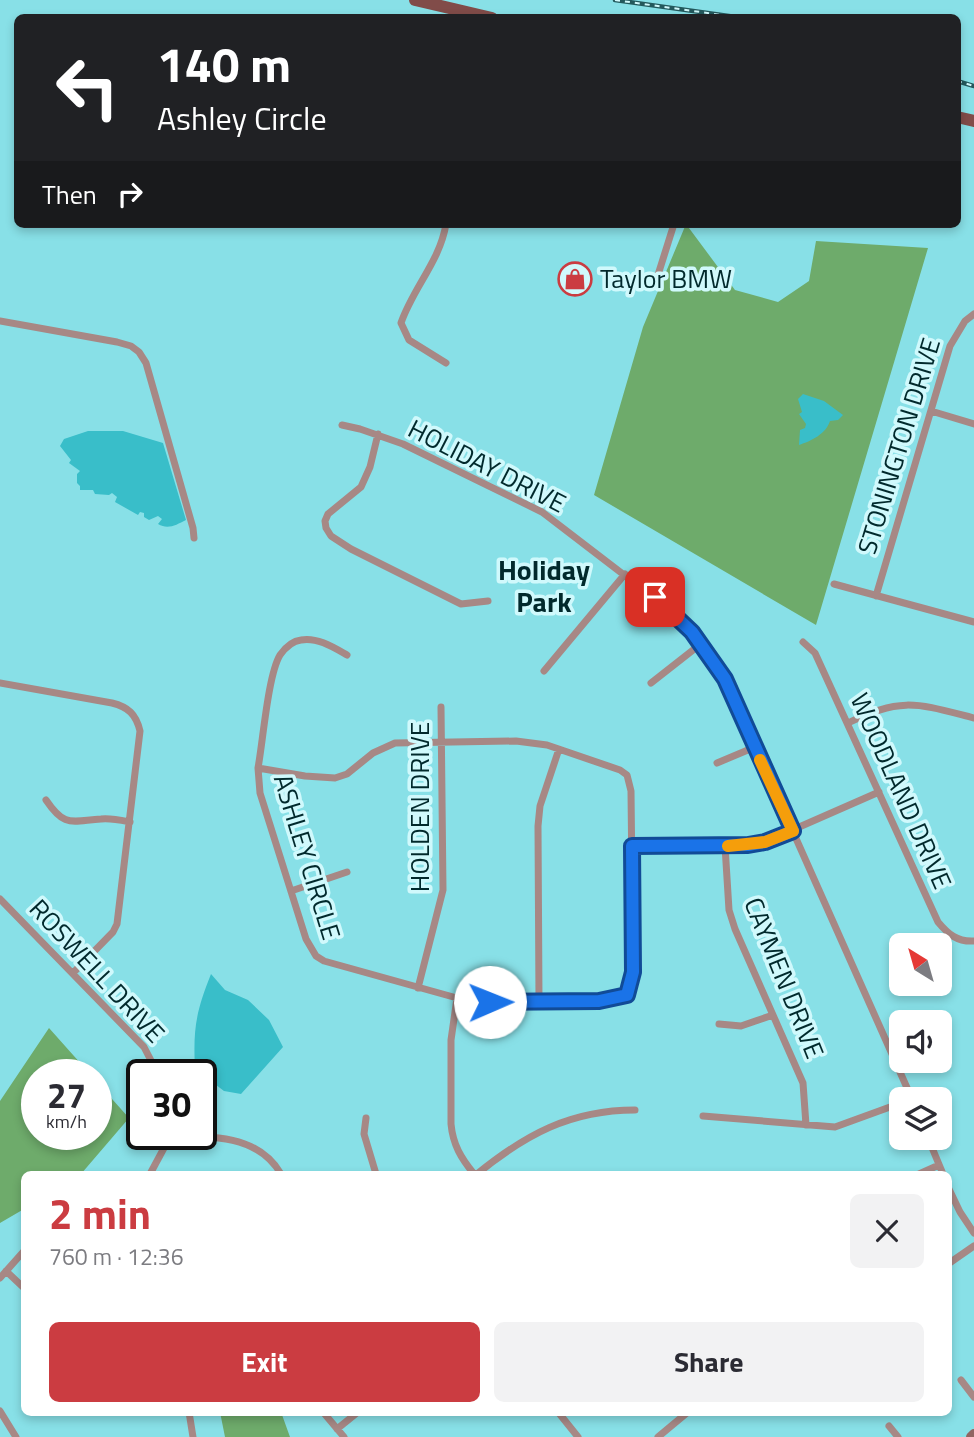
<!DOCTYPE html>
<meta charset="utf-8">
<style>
:root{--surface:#fff;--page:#f2f2f3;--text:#2b2b33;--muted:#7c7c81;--accent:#cb3c41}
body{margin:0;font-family:"Titillium Web",sans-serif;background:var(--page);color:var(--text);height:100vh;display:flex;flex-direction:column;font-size:26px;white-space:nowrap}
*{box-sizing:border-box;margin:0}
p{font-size:23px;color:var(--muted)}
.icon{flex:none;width:38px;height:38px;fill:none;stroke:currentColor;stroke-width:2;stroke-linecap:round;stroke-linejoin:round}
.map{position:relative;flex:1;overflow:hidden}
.drawer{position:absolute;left:21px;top:1171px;width:931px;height:245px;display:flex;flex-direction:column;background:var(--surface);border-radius:10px;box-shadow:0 4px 10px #0003}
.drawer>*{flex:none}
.top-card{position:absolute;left:14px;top:14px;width:947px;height:214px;border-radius:10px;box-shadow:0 4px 10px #0003;background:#202124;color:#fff;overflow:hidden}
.needle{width:46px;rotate:323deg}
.tools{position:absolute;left:889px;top:933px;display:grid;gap:14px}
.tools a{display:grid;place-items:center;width:63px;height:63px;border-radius:10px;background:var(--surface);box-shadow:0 4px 10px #0003;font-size:35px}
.speed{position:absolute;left:21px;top:1059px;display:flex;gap:14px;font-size:35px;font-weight:700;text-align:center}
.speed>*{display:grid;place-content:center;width:91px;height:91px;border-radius:50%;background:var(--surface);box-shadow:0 4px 10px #0003;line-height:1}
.speed small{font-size:18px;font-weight:400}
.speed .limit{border:4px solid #111;border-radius:10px;background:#fff;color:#111}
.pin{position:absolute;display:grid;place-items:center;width:60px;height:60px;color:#fff;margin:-30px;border-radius:14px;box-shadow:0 4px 10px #0006}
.me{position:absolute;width:77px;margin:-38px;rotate:89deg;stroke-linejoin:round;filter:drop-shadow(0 0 5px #0008)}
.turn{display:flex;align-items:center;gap:24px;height:147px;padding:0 28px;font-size:32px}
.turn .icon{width:91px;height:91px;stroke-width:2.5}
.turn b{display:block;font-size:49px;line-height:60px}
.then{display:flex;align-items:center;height:66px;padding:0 28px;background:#0003;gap:14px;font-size:26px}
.round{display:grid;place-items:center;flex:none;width:74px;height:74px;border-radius:10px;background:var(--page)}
.headline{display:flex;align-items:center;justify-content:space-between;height:119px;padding:0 28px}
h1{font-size:42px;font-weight:700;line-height:52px;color:var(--accent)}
.cta{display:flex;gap:14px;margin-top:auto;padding:14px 28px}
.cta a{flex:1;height:80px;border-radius:10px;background:var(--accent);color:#fff;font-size:28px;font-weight:700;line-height:80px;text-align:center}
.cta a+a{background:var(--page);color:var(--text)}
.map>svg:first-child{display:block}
</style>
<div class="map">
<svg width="974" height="1437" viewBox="0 0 974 1437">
<rect width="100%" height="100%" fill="#88e0e7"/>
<path fill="#6eab6b" d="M686,224L735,290L778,302L809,281L816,241L928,248L816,625L594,495L643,327Z
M49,1028L90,1074H37V1134H96V1081L129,1118L81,1174H24V1209L0,1223V1101Z
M220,1412H281L290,1437H225Z"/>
<path fill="#39bec9" d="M803,394L824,401L843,415L838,420L830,421C826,434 811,441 799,445L800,430L805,428L806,424L799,414L802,412L798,399Z
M88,431H123L163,443L186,520C176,525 168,530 158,524L162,519L158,516L149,520L144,517V513L140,512L138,515L115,502L117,497L112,493L109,495L95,494L93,490H80V486L77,483V474L80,471L69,463L71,460L60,446L64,439Z
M211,974L225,990L248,1000L269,1020L283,1047L241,1094L224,1091L195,1069C193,1028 196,1012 211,974Z"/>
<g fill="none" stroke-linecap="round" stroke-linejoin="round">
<path stroke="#a78885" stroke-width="7" d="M446,224C440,261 413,288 401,323L409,340L446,363
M657,278L674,224
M0,321L117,342L131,346L139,352L146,363L193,528L194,538
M931,411L974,424
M342,425L360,429L403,444L542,512L675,614L702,643L725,679L912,1099
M378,434L370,467L361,487L328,514L325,521L326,528L331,536L351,549L461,604L488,601
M834,584L974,622
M876,596L950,346L965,321L974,314
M803,642L815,653L938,922C948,934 957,942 974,941
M544,671L625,574
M0,683L112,703C128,707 136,714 140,731L117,924L113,932L73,973
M651,683L702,643
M848,723C901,696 919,704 974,718
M717,763L755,747
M258,768L305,776L335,778L347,774L373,753L395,743L516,741L547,745L620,770L627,775L631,791L633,972L627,995L599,1001L490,1002L457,998L324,961L316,956L306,939L260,793L258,768C263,741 268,675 280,655C285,648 292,641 301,640C317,637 333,647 347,655
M46,800C65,828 71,821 101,819C111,818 120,820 130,822
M725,846L729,910L735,929L803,1083L806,1125
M632,847L725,846L765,842L879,792
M291,891L347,872
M0,899L144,1047L158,1074
M418,988L443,890L441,707
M457,998L451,1040V1124C453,1145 461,1158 474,1174
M539,1001L538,826L540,806L559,749
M719,1024L741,1026L773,1015
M703,1116L835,1127L901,1103
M366,1118L364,1134L376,1174
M166,1137C208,1136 257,1133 281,1174
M928,1138L943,1174
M150,1174L164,1148L166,1134
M477,1174C525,1135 570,1110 635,1110
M919,1174L939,1165
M948,1187L960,1212L974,1233
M948,1264L974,1246
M6,1271L24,1288
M0,1278L24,1251
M961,1380L974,1397
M0,1411L16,1437
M189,1412L193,1437
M323,1412L344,1437
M558,1412L578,1437
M889,1426L898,1437
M337,1429L358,1412
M658,1437L688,1412"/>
<path stroke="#916562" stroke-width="10" d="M971,1437L974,1434"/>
<path stroke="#814c49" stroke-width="12" d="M415,0L492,18
M957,117L974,121"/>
<defs>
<path id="rail" d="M615,0L743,18
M957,81L974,86"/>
</defs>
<use href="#rail" stroke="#23585c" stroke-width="4.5"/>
<use href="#rail" stroke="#d0f9fc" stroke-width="2" stroke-dasharray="5" stroke-linecap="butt"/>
</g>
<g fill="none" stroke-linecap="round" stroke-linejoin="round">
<defs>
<path id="route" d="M490,1002L599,1001L627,995L633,972L632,846L748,845L765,842L793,831L725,679L692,632L655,597"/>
</defs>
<use href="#route" stroke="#114b97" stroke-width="18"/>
<use href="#route" stroke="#1a73e8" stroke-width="12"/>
<path stroke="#f59e0b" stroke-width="12" d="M728,846L765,842L793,831L760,760"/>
</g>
<defs>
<symbol id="shop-ring" viewBox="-11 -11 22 22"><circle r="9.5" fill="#d0f9fc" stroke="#cb3c41" stroke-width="1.5"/><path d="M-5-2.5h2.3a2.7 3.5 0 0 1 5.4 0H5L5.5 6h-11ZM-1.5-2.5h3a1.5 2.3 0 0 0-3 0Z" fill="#cb3c41"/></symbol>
</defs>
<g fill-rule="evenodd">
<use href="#shop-ring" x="556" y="260" width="38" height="38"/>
</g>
<g text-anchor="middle" stroke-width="7" stroke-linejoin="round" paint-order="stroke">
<g font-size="26" fill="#01292c" stroke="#d0f9fc" text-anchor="start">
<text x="600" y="288">Taylor BMW</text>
</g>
<g font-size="26" fill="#01292c" stroke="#d0f9fc">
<text transform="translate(899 446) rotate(-73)" y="9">STONINGTON DRIVE</text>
<text transform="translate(487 466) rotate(27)" y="9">HOLIDAY DRIVE</text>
<text transform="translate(901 791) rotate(66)" y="9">WOODLAND DRIVE</text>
<text transform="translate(420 807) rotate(-90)" y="9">HOLDEN DRIVE</text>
<text transform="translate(307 857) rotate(73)" y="9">ASHLEY CIRCLE</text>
<text transform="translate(97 971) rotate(47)" y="9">ROSWELL DRIVE</text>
<text transform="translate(784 978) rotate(68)" y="9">CAYMEN DRIVE</text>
</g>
<g font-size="28" font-weight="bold" fill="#01292c" stroke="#d0f9fc">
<text x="544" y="580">Holiday<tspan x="544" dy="32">Park</tspan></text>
</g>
</g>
</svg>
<div class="tools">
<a><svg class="needle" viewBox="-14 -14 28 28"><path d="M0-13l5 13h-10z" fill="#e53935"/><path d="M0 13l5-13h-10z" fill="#7c7c81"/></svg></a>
<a><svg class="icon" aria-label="sound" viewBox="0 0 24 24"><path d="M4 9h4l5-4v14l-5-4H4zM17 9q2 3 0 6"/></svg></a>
<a><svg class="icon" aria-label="layers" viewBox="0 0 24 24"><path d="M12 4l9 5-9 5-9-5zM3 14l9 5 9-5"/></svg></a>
</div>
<div class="speed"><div>27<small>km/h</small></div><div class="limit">30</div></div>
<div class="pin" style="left:655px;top:597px;background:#d93025"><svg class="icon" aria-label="arrive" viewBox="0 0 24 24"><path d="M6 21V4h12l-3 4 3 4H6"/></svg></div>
<svg class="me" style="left:490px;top:1002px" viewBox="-20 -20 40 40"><circle r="19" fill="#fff"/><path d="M0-13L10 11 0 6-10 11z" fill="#1a73e8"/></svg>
<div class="top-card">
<div class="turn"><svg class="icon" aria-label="left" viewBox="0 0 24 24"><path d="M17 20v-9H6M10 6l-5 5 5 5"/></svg><div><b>140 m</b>Ashley Circle</div></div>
<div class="then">Then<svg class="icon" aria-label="right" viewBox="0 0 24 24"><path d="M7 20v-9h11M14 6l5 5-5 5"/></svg></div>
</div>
<section class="drawer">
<div class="headline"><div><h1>2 min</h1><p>760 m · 12:36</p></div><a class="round"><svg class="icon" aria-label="close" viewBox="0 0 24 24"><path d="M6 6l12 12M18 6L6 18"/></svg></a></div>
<div class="cta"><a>Exit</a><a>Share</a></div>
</section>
</div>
